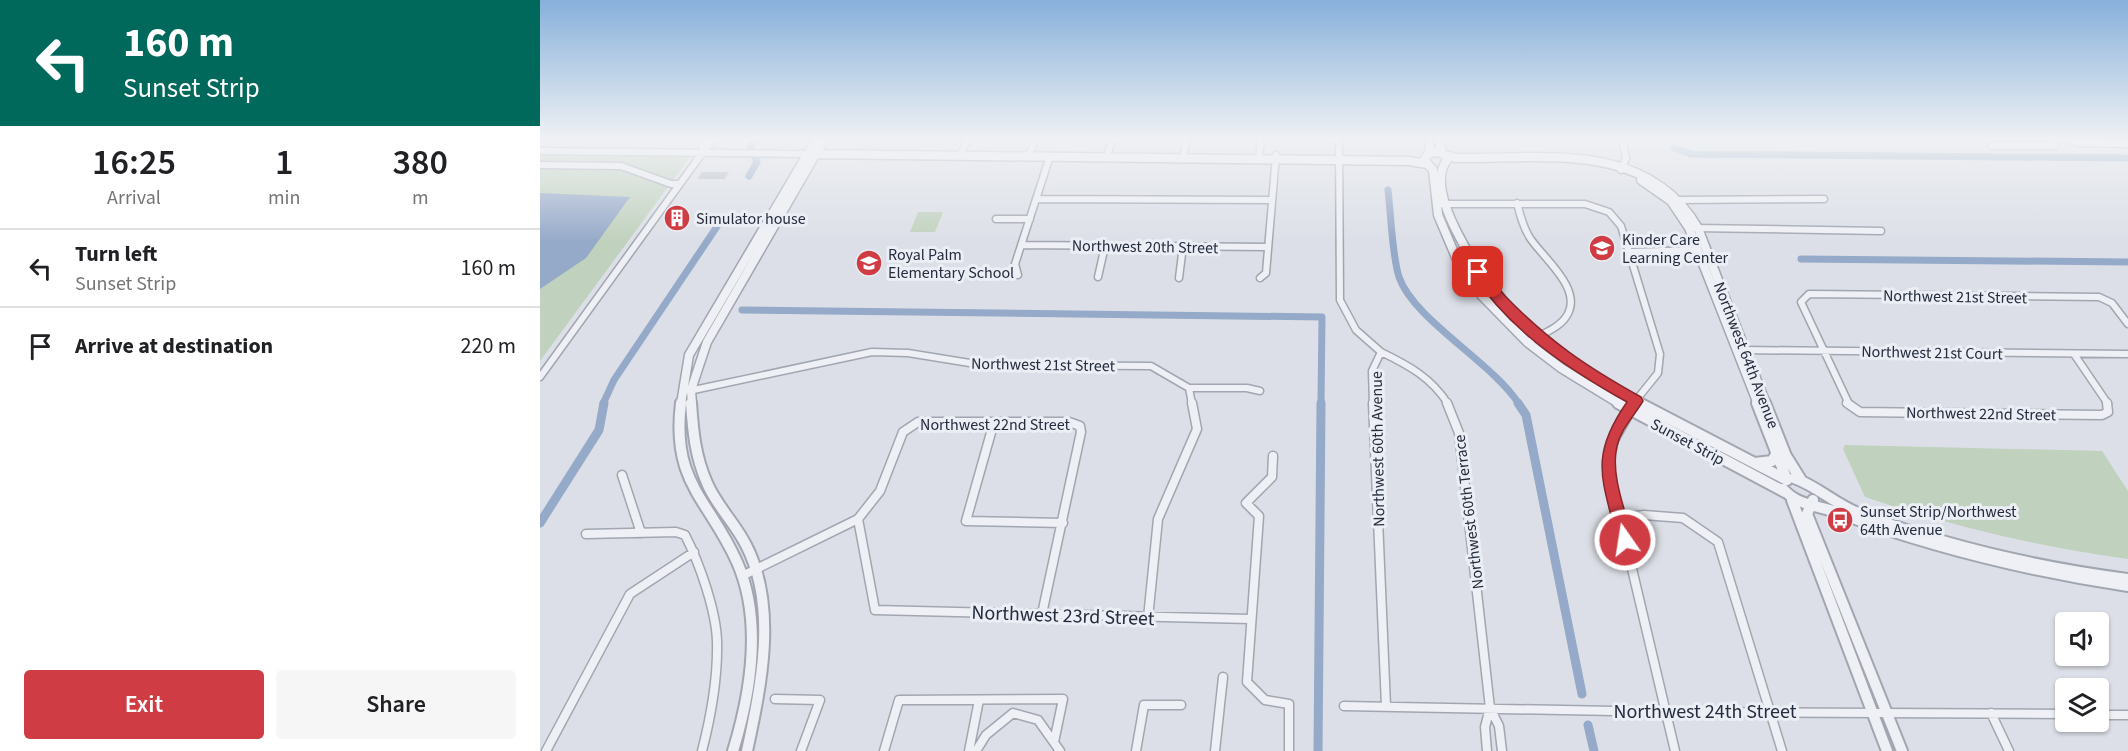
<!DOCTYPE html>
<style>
:root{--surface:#fff;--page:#f6f6f6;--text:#202124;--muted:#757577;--line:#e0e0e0;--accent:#d03c44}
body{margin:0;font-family:"Source Sans 3",sans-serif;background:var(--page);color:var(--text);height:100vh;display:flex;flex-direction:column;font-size:22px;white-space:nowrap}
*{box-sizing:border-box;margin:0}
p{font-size:20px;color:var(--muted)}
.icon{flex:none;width:33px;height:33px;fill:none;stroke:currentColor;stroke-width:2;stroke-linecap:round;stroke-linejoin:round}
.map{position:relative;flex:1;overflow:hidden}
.details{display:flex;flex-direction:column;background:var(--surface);width:540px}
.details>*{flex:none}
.banner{background:#00695c;color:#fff;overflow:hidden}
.fabs{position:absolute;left:1515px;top:612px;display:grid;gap:12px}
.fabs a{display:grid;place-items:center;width:54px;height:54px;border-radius:6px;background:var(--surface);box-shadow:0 2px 4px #0004;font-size:30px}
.pin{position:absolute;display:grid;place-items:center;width:51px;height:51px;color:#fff;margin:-26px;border-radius:12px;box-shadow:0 3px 9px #0006}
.me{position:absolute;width:66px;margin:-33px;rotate:347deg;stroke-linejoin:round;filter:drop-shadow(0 0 4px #0008)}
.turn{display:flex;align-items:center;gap:21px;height:126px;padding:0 24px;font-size:27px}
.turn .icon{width:78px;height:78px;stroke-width:2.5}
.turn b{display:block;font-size:42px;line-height:51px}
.eta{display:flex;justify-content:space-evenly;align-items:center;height:102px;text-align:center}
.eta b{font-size:36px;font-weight:600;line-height:42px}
.button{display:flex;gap:12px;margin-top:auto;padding:12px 24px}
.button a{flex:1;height:69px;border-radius:6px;background:var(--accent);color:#fff;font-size:24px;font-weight:600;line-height:69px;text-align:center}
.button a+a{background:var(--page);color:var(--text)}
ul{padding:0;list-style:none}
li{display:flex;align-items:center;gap:18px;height:78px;padding:0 24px;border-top:2px solid var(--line)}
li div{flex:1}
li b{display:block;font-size:22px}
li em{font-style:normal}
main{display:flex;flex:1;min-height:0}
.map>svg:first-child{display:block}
</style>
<main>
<section class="details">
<div class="banner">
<div class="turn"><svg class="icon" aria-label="left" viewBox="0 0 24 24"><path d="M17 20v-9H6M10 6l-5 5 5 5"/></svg><div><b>160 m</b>Sunset Strip</div></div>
</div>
<div class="eta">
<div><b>16:25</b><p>Arrival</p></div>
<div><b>1</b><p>min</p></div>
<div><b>380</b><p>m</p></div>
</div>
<ul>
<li><svg class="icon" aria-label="left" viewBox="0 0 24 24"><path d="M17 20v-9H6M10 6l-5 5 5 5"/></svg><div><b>Turn left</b><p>Sunset Strip</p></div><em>160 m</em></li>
<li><svg class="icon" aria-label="arrive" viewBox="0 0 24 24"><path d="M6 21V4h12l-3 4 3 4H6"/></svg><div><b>Arrive at destination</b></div><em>220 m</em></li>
</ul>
<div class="button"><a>Exit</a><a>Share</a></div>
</section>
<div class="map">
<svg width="1588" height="751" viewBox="0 0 1588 751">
<rect width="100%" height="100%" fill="#dcdfe7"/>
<path fill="#c0d1bd" d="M0,155L150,157L0,361Z
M378,212H403L395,232H370Z
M1305,445L1562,451L1588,491V559C1498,547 1412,526 1325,497L1303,449Z"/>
<path fill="#95a9c8" d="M0,193L90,197L46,258L0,289Z"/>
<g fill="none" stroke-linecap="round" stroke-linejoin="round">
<path stroke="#95a9c8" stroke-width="7" d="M1134,148L1151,154L1588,158
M209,176L217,162L210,147L217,138
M848,190C851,215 852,255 859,277C874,320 951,361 979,404
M1261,259L1588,262
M202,310L782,317L781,404
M63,404L74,380L178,225"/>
<path stroke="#95a9c8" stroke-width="9" d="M978,403L986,415L1042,694
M0,523L59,430L64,403
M1048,725L1054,751
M778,751L781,403"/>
</g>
<path fill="#b3b8c3" d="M162,172H189L185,179H157Z"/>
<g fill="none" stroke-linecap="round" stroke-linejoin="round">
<defs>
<path id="minor-far1" d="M799,138L800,300L816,330L841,352L832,371L833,404
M1529,138L1537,143L1588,144
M1452,146H1515L1509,138
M0,151L270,154
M163,152L162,147L169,138
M420,156L428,138
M489,156L495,138
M567,158L572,138
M643,159L647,138
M719,159L721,138
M0,165L81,166L131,184H139
M1081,170L1086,158L1082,138
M496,199L731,200
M1134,200L1284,199
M977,203C980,215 983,227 990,238C1003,258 1045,290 1026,317C1018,329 999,335 987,342
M901,204H1045L1069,212L1081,226L1120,354L1118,373L1093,404
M456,219H490
M1155,228L1341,231
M481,245L728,247
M1089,252L1158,250
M478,275L475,264L510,156
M558,277L565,246
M639,278L643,246
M720,278L726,273L736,155
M1202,350L1588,354
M841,352C868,365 892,378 908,404
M1534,354L1568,404
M0,377L163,152L176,138
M649,388L652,404
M149,391L332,352L368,353L442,365L611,366L649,388H707L720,391
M1309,404L1261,302L1269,294L1559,297L1572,303L1588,324"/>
<path id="minor" d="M833,403L846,706
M907,403L919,433L950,708L945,727L947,751
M1095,403L1074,440L1068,467L1135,751
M1307,403L1320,412L1562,415L1568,412L1567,403
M454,422L426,521L523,523
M733,456L732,477L706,503L719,516L707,682L725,700L749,704V751
M82,475L101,533
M1080,518L1104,515L1143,518L1178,542L1242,751
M318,519L335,610L710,619
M46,534L136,532L145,535C159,562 176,610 177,641C178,677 171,716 162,751
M202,576L318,519L340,491L363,432L378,422H529L540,426L541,432L502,614
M608,618L618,519L657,429L652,403
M235,699L280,700L261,751
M804,706L1126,712L1526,714
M950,708L959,726L962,751
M1451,713L1469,751
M1558,715H1588
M6,751L90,594L154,552
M344,751L359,700L523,699L514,742
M429,751L439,700
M436,751L446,735L473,713L498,720L520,751
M596,751L604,705H641
M675,751L683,677"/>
<path id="tertiary-far1" d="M889,138L890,151L884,160L893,170L898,215L918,262L942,296L987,342L1021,368L1080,404
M899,138L902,153
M889,153L900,152L908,158C906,162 903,166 902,170C897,190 910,219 919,236C958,314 1027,363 1102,404
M277,154L869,161L887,164
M906,155L916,158C1003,159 1107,140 1158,228L1226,404
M1101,180L1131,201L1149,228L1218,404
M141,404L149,355L277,138
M152,404L151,390L167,342L285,138"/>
<path id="tertiary" d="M141,403C131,483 169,499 197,562C223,621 211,692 193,751
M151,403C153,431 155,456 167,483C176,505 195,523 206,545C238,607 221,686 207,751
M1078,403L1245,492
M1099,403L1247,480
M1217,403L1247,480
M1225,403L1246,456L1261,480
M1215,463L1232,461L1237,453
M1254,478C1277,486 1295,504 1318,513C1405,546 1496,567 1588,579
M1243,489C1257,505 1275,505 1296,512C1391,547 1487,571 1588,586
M1252,500L1347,751
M1273,500L1267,514L1362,751"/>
</defs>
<use href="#minor-far1" stroke="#a1a6b1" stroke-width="9"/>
<use href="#minor" stroke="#a1a6b1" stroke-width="11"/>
<use href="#tertiary-far1" stroke="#a1a6b1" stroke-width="11"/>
<use href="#tertiary" stroke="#a1a6b1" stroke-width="14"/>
<use href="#minor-far1" stroke="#eff0f5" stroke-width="6"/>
<use href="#minor" stroke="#eff0f5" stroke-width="8"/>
<use href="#tertiary-far1" stroke="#eff0f5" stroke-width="8"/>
<use href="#tertiary" stroke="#eff0f5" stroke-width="10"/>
</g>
<linearGradient id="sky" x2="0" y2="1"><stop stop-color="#87b0db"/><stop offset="0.57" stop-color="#eff1f4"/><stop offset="1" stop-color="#eff1f4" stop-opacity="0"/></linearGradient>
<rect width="1588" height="243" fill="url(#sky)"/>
<path fill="#d03c44" stroke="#87272c" stroke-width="1.5" d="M938,267C949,271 958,289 966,297C1010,342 1047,367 1101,397L1103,401C1094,416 1081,429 1077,446C1070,475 1086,512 1093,540L1090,545L1085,547L1079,545L1077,540C1063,479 1048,458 1087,402C1028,369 968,330 932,272Z"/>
<defs>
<symbol id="building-disc" viewBox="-11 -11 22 22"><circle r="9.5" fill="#d03c44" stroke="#ebeef4"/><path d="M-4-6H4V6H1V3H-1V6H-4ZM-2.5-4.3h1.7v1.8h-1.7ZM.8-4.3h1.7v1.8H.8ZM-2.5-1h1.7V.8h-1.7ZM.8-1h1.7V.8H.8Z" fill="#fff"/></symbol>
<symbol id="school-disc" viewBox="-11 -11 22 22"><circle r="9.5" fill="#d03c44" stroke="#ebeef4"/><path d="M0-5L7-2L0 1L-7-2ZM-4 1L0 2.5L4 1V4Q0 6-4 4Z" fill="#fff"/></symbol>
<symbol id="bus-disc" viewBox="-11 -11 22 22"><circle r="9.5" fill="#d03c44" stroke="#ebeef4"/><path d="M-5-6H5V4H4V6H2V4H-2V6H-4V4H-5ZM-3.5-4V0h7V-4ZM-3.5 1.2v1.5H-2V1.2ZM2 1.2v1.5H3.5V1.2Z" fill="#fff"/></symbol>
</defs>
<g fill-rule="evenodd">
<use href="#building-disc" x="122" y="203" width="30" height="30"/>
<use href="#school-disc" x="1047" y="233" width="30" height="30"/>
<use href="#school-disc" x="314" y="248" width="30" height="30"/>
<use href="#bus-disc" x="1285" y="505" width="30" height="30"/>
</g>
<g text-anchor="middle" stroke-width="6" stroke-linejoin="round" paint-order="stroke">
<g font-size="16" fill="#252c3d" stroke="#ebeef4" text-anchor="start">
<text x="156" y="224">Simulator house</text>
<text x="1082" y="245">Kinder Care<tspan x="1082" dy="18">Learning Center</tspan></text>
<text x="348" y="260">Royal Palm<tspan x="348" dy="18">Elementary School</tspan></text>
<text x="1320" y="517">Sunset Strip/Northwest<tspan x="1320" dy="18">64th Avenue</tspan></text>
</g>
<g font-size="16" fill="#252c3d" stroke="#ebeef4">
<text transform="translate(605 246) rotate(1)" y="6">Northwest 20th Street</text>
<text transform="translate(1415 296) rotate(1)" y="6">Northwest 21st Street</text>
<text transform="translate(1392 352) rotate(1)" y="6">Northwest 21st Court</text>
<text transform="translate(1207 355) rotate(69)" y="6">Northwest 64th Avenue</text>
<text transform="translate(503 364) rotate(1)" y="6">Northwest 21st Street</text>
<text transform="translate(1441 413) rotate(1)" y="6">Northwest 22nd Street</text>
<text x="455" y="430">Northwest 22nd Street</text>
<text transform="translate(1148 441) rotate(28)" y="6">Sunset Strip</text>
<text transform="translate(837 449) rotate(-91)" y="6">Northwest 60th Avenue</text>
<text transform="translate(928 512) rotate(-97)" y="6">Northwest 60th Terrace</text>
</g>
<g font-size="20" fill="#252c3d" stroke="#ebeef4">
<text transform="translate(523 615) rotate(2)" y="7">Northwest 23rd Street</text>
<text x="1165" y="718">Northwest 24th Street</text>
</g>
</g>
</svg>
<div class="fabs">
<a><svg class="icon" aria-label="sound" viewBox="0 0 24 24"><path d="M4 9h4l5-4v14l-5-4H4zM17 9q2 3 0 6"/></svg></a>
<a><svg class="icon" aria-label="layers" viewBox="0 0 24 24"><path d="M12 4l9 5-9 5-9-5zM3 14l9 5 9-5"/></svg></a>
</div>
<div class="pin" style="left:938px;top:272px;background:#d93025"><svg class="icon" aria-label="arrive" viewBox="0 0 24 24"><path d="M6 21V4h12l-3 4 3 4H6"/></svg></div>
<svg class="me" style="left:1085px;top:540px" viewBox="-20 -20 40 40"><circle r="17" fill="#d03c44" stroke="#fff" stroke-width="3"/><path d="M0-11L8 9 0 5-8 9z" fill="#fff"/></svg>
</div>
</main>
